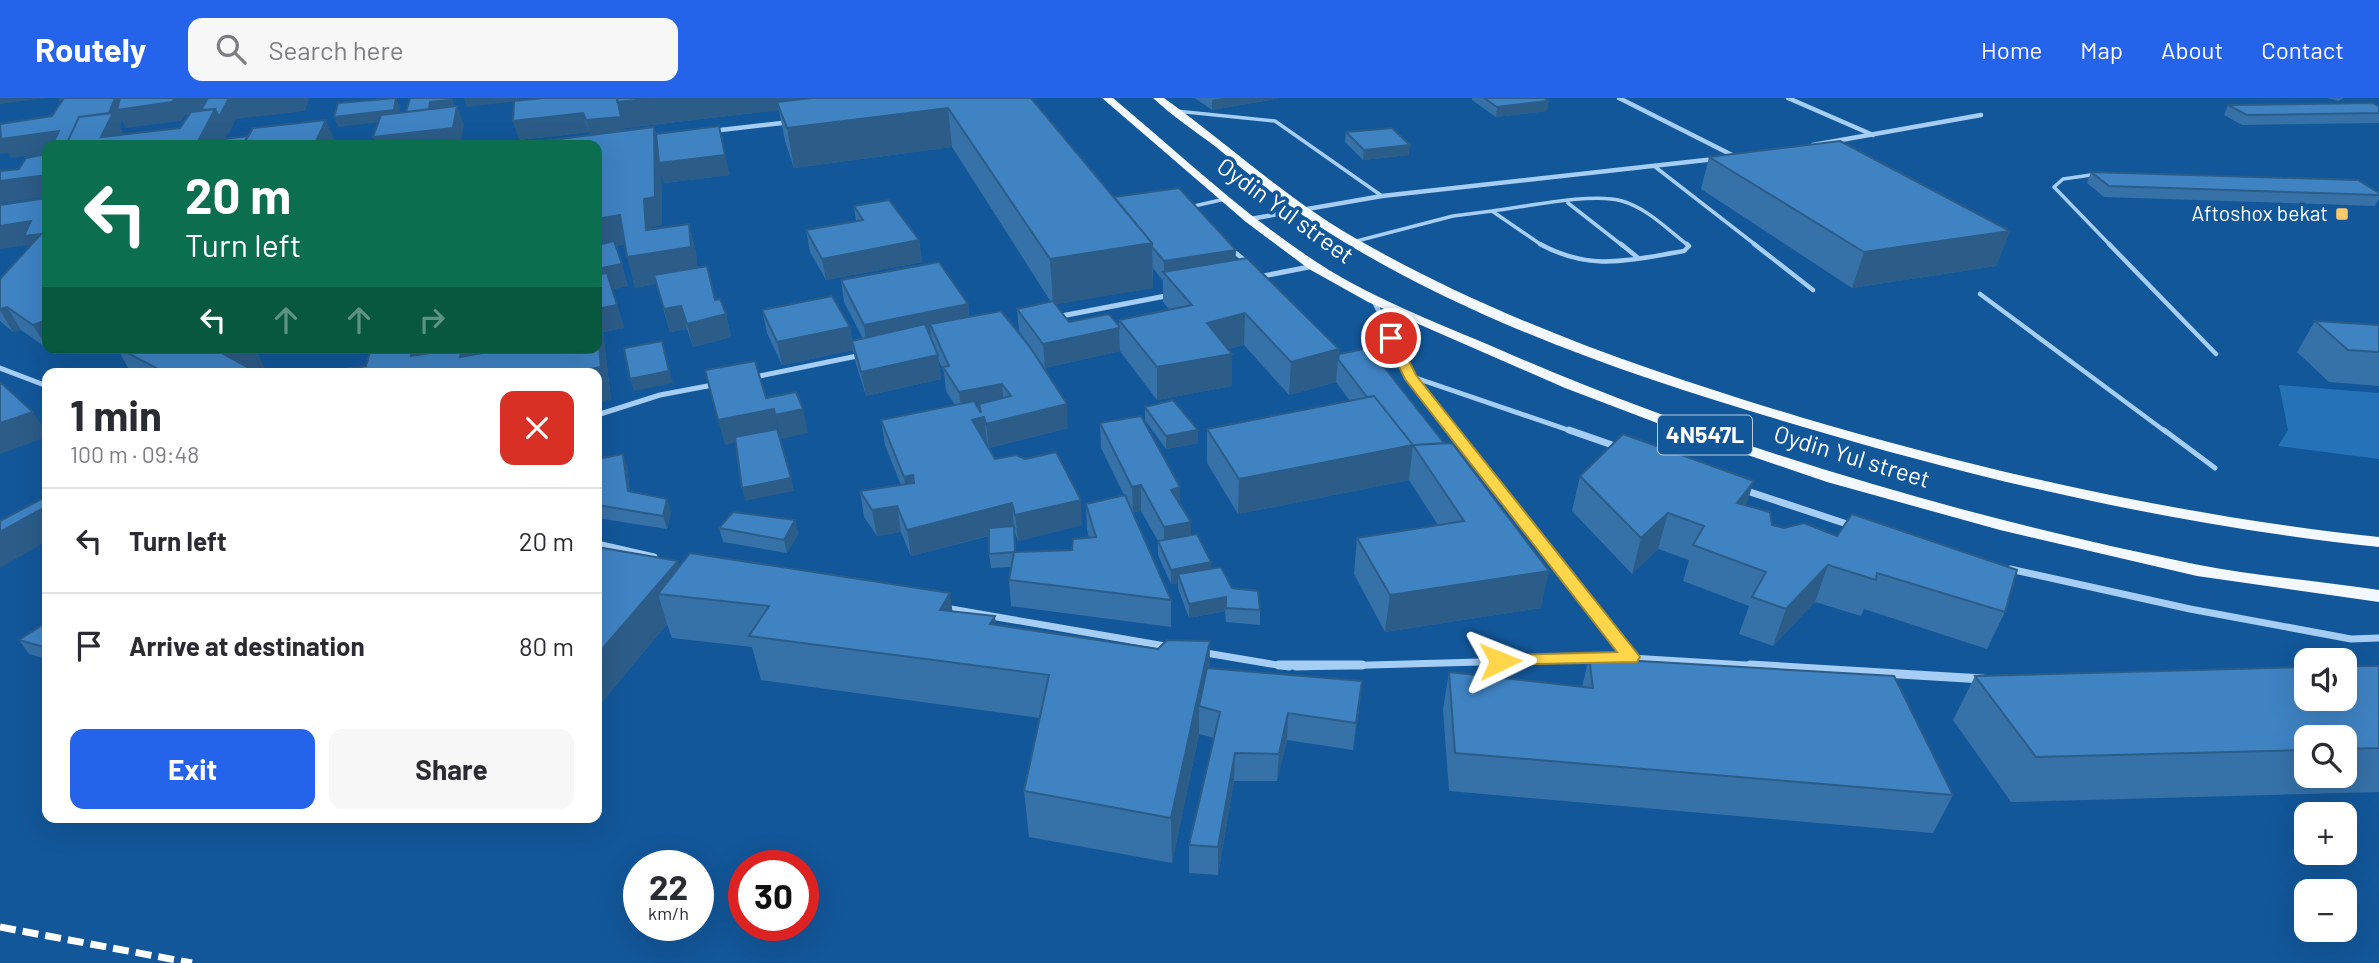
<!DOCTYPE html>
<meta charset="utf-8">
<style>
:root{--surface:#fff;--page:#f7f7f7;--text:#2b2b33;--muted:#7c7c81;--line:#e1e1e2;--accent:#2563eb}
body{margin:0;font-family:Barlow,sans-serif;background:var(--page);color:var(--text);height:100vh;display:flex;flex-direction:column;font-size:26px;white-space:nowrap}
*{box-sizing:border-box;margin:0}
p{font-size:23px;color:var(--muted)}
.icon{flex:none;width:38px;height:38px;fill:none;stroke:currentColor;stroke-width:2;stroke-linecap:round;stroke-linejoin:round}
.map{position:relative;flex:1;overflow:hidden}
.side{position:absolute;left:42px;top:270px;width:560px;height:455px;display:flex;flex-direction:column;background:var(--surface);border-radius:14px;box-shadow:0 7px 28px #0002}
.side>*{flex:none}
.top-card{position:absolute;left:42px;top:42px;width:560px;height:214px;border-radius:14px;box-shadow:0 7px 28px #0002;background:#0b6e4f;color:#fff;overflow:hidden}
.fabs{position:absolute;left:2294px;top:550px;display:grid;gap:14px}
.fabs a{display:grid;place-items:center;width:63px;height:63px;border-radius:14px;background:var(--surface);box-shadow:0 7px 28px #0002;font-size:35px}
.speed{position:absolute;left:623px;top:752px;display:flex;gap:14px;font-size:35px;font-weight:700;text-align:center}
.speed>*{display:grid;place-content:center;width:91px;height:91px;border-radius:50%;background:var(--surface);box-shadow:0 7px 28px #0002;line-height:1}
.speed small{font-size:18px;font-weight:400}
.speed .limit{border:10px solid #d22;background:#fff;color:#111}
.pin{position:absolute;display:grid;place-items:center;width:60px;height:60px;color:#fff;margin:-30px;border:4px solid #fff;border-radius:50%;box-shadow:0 2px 7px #0007}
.me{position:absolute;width:77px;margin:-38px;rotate:88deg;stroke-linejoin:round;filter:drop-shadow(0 0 5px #0008)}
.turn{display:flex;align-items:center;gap:24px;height:147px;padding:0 28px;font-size:32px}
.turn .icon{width:91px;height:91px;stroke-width:2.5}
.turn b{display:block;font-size:49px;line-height:60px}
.lanes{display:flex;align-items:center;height:66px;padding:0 28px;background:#0003;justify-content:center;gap:35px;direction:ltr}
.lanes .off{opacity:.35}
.round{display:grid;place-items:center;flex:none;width:74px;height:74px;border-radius:14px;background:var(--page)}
.summary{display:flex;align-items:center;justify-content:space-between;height:119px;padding:0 28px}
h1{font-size:42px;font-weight:700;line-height:52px}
.primary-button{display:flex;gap:14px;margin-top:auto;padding:14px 28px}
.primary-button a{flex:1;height:80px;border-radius:14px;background:var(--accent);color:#fff;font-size:28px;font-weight:700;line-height:80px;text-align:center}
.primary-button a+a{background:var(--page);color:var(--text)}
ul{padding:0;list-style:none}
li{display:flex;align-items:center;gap:21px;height:105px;padding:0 28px;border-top:2px solid var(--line)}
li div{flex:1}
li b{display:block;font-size:26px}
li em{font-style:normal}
header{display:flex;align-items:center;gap:42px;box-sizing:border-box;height:98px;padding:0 35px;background:var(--accent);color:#fff}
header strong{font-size:33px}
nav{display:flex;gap:38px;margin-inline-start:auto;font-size:24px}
.search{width:490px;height:63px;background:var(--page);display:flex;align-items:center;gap:18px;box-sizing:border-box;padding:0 24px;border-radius:14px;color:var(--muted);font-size:26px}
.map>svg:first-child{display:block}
</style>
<header>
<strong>Routely</strong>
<div class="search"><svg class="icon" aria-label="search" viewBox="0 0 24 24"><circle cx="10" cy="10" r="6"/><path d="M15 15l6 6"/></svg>Search here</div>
<nav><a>Home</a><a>Map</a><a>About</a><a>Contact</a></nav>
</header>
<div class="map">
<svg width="2379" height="865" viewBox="0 0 2379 865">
<rect width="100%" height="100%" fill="#12579a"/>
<path fill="#2572b8" d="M2279,287L2379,295V361L2278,348L2288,332Z"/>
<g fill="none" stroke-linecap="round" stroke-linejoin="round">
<path stroke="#a6cef4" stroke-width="3.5" d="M1176,13L1275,23L1382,98
M1654,68L1757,148
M2098,76L2063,81L2054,89L2111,148
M1568,105L1623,148
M1190,109L1225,101
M1492,113L1543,148
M1492,113C1525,109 1592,94 1622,103C1647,110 1668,132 1689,148
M1353,144L1453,118L1492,113"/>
<path stroke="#a6cef4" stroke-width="4.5" d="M1540,146C1591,174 1629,162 1684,153L1689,148L1687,146
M1621,146L1637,159
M1754,146L1813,192
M2109,146L2216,256
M1231,151L1248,165
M1980,196L2166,334"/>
<path stroke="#a6cef4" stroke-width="5" d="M2164,332L2215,370"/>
<path stroke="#a6cef4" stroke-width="4.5" d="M1619,0L1736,59
M1788,0L1873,37
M712,33L791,24
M1813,47L1981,17
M1250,121L1382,98L1715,61"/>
<path stroke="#a6cef4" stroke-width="5" d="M1258,179L1314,168
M1373,201L1410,278L1454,334
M1056,219L1171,197
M0,270L47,288
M1410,278L1574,334
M750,280L862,257
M597,317L660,297L718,286"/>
<path stroke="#a6cef4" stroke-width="7" d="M1569,332L1618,349
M1741,391L1853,428
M597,446L654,459
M2010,471L2190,511L2351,541L2379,540
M945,510L1171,549
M1200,554L1289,569
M1631,560L1779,569
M1296,569L1631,560L1452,332"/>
<path stroke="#a6cef4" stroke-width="9" d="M1279,567H1362
M1750,567L1983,581"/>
<path fill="#f3f8ff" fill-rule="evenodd" d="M1102,0H1113C1180,56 1245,118 1318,165C1378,204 1447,228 1512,257C1731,351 1961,418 2194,466C2254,478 2318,483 2379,492V504L2197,478L2000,432L1827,384L1686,336L1565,290L1368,204L1309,171L1246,124Z
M1153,0H1164C1228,46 1287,101 1355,140C1494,220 1647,273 1800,319C1990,375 2182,418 2379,439V449C2182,428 1990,385 1800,328C1643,282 1485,229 1344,144C1298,117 1257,83 1216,49C1195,33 1172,18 1153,0Z"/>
<path stroke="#fff" stroke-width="7" stroke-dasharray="16 7" stroke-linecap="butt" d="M0,829L192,865"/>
</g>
<path fill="#3671a8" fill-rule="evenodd" d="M1031,0L1114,99L1236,161L1339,251V256L1369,250L1541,510L1385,534L1354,476L1357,440L1438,427L1409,382L1238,416L1207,365V331L1350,303L1336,284L1289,297L1244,247L1229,251L1232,288L1157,302L1120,253L1045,270L1019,233L1017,211L1051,204L952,49L794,70L785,43L779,12L625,30V33L654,29L656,36L730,77L664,85L661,75L662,127L652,129V131L689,126L696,155L697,169L715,201L726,216L731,239L693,249L687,231L670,234L656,186L635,190L625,146L616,148L628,188L612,191L624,230L603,234L611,302L486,255L597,250L604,145L601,137H597V47L589,34L519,42L514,3ZM1153,170L1163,183V204L1170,212L1119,222V228L1069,224L1055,206L1153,190Z
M1195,0H1280L1212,12Z
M1472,0H1544L1548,3L1547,13L1496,19L1472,2Z
M2328,0H2344L2338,3Z
M2228,7L2379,8V25L2242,27L2224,17Z
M1346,34L1409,57L1363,62L1345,44Z
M1709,59L2010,133L1996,168L1852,190L1701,91Z
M2091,74L2379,95V101L2375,108L2104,99L2087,85Z
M47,100V250L21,232L13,234L0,223V181L30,148L29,147Z
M854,108L919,142L922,164L826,182L810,154L806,132L856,123Z
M841,182L968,206L969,219L1068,330L989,350L987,344H985L995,361L1082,427L1018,443L1014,432L1016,454L1072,452L1089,440L1087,431L1086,406L1124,397L1101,350L1100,325L1180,389V408L1191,438L1211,471L1232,490L1260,512V527L1226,524L1225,513L1189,520L1178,490V485L1171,486L1158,457V443L1141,413L1133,414L1171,502V529L1011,508L1009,482L1011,469L991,470L989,456V438L911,458L901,434L877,438L864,419L860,393L901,387L885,347L881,322L955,307L946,293L944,274L938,261L941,281L866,298L856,266L853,252L782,267L767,235L762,212L850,229L852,243L863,241L844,204Z
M2315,223L2379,227V288L2329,284L2297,254Z
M117,250L267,275H131Z
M1145,309L1198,332V345L1166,351L1145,322Z
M623,356L627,369L630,394L667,401L671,414L667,431L597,420V361Z
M1580,378L1746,407L1772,427L2005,514L1987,551L1864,511L1861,518L1815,504L1773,548L1739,536L1749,508L1683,483L1689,462L1658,451L1632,476L1572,413Z
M795,422L798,436L787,455L723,444L719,430Z
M597,449L680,468L952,513L996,527L1158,551L1210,543L1209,570L1359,611L1353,652L1287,642L1277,683H1234L1218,777L1189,775V747L1214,640L1199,636L1172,765L1029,739L1024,693L1040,620L761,582L752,549L672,540L667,526L597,610Z
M47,524V561L29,556L19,542Z
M1589,560L1953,697L1933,735L1449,693L1443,611L1449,574L1582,589Z
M2379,568V694L2011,704L1953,622L1975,578ZM2306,639H2345V677H2306Z"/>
<path fill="#2c5c88" d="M0,0H47L0,6Z
M58,0H213L228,2L242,0H309L305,13L236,21L229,36H227L222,47H196L214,13L185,17L181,23L126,30L122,23L120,29L125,40L106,47L68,18Z
M396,0L400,10L398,22L338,29L334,19Z
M452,0L454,5L453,12L409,25L430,4Z
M464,0H519V3L467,9Z
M657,0H866L777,4L779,12L625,30L626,38L591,41L586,22L617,4Z
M1224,0H1280L1212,12V2Z
M1548,3L1547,13L1496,19L1497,9Z
M457,8L464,27L460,47H376L373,39Z
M948,10L952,49L794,70L787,30Z
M583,15L589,34L519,42L513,23Z
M326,22L334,41L331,47H280Z
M719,28L730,77L664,85L661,75L662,127L652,129L654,155L689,126L696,155L699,178L635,190L627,159L646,132L644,101L654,29L661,55Z
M59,33L66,47H47V55L11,60L8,55L0,56V35Z
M1410,47L1409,57L1363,62L1364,52Z
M47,77V99L0,105V83Z
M597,115L620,117L628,146L605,150L601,137H597Z
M31,123L41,136L37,160L29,147L0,151V128Z
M2010,133L1996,168L1852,190L1864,154Z
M919,142L922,164L826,182L822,161Z
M1152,145L1153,190L1053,207L1050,161Z
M1236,152L1235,173L1164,175V163Z
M622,166L628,188L597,195V171Z
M968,206L970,229L930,226L931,237L867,250L864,227Z
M617,207L624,230L603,234L611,302L597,304V275H568L597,236V211Z
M681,208L687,231L670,234L664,211Z
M7,209L21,232L13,234L0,212V211Z
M1245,215L1244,247L1207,257V225Z
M726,216L731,239L693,249L687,226Z
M47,222V250L33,227Z
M850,229L853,252L782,267L777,244Z
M1119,230L1120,253L1045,270L1043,246Z
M662,243L673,285L634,293L630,281Z
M180,250H255L267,275H232Z
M413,250H487L483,275L411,258Z
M1339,251L1336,284L1289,297L1291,264Z
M1232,256V288L1157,302V269Z
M938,257L941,281L866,298L861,274Z
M1002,286L1004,310L979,306L980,315L962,318L959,294Z
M1067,306L1068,330L989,350L986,326Z
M774,311L779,336L725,347L718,322Z
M803,311L808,335L781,341L775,317Z
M33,314L47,336V339L0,356V325Z
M984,319L987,344L974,346L972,322Z
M1198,332V345L1166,351V338Z
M1413,347L1409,382L1238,416L1239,381Z
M623,356L627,369L632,407L628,393Z
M913,377L917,402L908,404L904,379Z
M791,380L794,393L745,403L742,390Z
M1754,383L1743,418L1737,405Z
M1141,387V413L1133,414L1132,389Z
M1180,389V415L1171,392Z
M667,401L671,414L667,431L663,418Z
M1081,402L1082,427L1018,443L1015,417Z
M1012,405L1015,442L1016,468L1014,431L911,458L907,432Z
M47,408V443L0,470V434Z
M897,408L901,434L877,438L872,412Z
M1668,415L1658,451L1632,476L1641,440Z
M795,422L798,436L787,455L784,442Z
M1191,424V450L1164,455V429Z
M678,463L689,499L658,496L667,526L597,610V557Z
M1211,464V478L1178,476V485L1171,486V472Z
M1828,467L1815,504L1773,548L1786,511Z
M1549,473L1541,510L1385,534L1390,497Z
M950,495L956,539L940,512Z
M1226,499L1225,513L1189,520V506Z
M995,518L1000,562L990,526Z
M1210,543L1209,587L1199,608V636L1172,765L1171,720Z
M1362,583L1359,611L1353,652L1356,625Z
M1288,615L1287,642L1277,683L1279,656Z
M1235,655L1234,683L1218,777V749Z"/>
<path fill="#3f83c3" stroke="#2c5c88" stroke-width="2" d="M64,0H115L109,15L79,19L66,47H52L59,33L1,41L0,26L52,18Z
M120,0H175L172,4L117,12Z
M208,0H246L228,2L220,17H218L215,11L201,12Z
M396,0L394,12L334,19L338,5Z
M410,0H450L449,2L430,4L429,11L406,14Z
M543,0H617L621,19L586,22L583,15L513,23L514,3Z
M617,0H657L617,4Z
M812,0H1031L1152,145L1050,161L948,10L787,30L777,4Z
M1484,0H1544L1548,3L1497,9Z
M2373,5L2379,8V15L2247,17L2228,7Z
M457,8L453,30L373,39L381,17Z
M215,11L196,47H66L79,19L113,15L101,39L180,30L191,14Z
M326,22L316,43L280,47H243L253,30Z
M719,28L725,57L659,65L656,36Z
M654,29L655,99L644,101L646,132L689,126L691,149L627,159L620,117L597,121V47H512Z
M1392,30L1410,47L1364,52L1346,34Z
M248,38L243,47H214L217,42Z
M1840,43L2010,133L1864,154L1709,59Z
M47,56V71L46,73L47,77L0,83V73L19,71L26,60Z
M2091,74L2358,82L2379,95V97L2109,88Z
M1179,90L1236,152L1164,163L1152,149V145L1114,99Z
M47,100V222L33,227L7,209L0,211V181L41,136L24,138L31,123L0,128V107Z
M889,102L919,142L822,161L806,132L863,122L854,108Z
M614,143L622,166L597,171V147Z
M1247,160L1339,251L1291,264L1245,215L1207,225L1232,256L1157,269L1119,222L1192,207L1163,174Z
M939,164L968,206L864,227L841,182Z
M707,168L715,202L720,201L726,216L687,226L681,208L664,211L654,177Z
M607,175L617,207L597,211V177Z
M832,198L850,229L777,244L762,212Z
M1053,203L1069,224L1109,216L1119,228V230L1043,246L1017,211Z
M1001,213L1030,249L1067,306L986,326L984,319L972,322L995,361L1016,357L1025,361L1056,354L1081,402L1015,417L1012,405L907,432L897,408L872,412L860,393L914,385L913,377L904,379L881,322L974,303L981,315L979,306L1011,298L1002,286L959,294L943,269L949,268L930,226Z
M2315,223L2379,227V254L2348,252Z
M925,226L938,257L861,274L852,243Z
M597,230L601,269L568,275H314L366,268L371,250H413L411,258L462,250L460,259L510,250H597Z
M662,243L669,273L630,281L624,250Z
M118,250H233L222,255L258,275H156L162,273Z
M419,250H462L417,257Z
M463,250H474L473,254L465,256Z
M1369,250L1444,345L1413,347L1374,298L1367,299L1338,261L1339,256Z
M755,263L766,300L796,294L803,311L775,317L774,311L718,322L705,272Z
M0,284L33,314L0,325Z
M1374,298L1413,347L1239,381L1207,331Z
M1173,302L1198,332L1166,338L1145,309Z
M1141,318L1180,389L1171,392L1191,424L1164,429L1141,387L1132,389L1100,325Z
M777,331L791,380L742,390L735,339Z
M1623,336L1754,383L1737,405L1770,414L1772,427L1784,430L1804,425L1837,438L1852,416L2017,472L2005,514L1877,475L1876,482L1828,467L1786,511L1752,499L1766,474L1693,447L1704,428L1668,415L1641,440L1580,378Z
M1452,345L1549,473L1390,497L1357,440L1464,423L1413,347Z
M623,356L628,393L667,401L663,418L597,407V361Z
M1125,397L1171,502L1009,482L1014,454L1072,452L1073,441L1096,439L1086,406Z
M47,398V408L0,434V423Z
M733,414L795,422L784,442L719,430Z
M1014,428L1015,454L989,456V430Z
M1197,436L1211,464L1171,472L1158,443Z
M597,449L678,463L597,557Z
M690,455L950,495L940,512L995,518L990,526L1158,551L1167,542L1210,543L1171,720L1024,693L1049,577L749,538L769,508L658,496Z
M1221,469L1232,490L1258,493L1260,512L1226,510V499L1189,506L1178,476Z
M47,524V550L19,542Z
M1589,560L1894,578L1953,697L1455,655L1449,574L1593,590Z
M2345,568H2379V650L2345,651V639H2306V652L2036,659L1975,578L2306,569V600H2345Z
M1207,570L1362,583L1356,625L1288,615L1279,656L1235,655L1218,749L1189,747L1220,614L1199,608Z"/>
<path fill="#ffd54a" stroke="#a68a30" stroke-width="2" d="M1387,237H1396L1416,277L1637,555L1640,559L1637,564L1493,567L1491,563L1500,557L1617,554L1405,281L1385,240Z"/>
<rect fill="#ffc969" stroke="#12579a" stroke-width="2.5" x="2335" y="109" width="14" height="14" rx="3.5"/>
<g text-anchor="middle" stroke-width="7" stroke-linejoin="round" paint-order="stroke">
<g font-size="21" fill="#fff" stroke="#12579a" text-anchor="end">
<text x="2328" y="123">Aftoshox bekat</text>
</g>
<rect fill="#12579a" stroke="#b8cde1" stroke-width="2" x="1658" y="317.5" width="94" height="39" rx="5"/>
<g font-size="23" font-weight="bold" fill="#fff">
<text x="1705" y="345">4N547L</text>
</g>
<g font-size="24" fill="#fff" stroke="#12579a">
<text transform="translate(1285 113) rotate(36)" y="8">Oydin Yul street</text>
<text transform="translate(1852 359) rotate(17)" y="8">Oydin Yul street</text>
</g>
</g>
</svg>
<div class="fabs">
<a><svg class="icon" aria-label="sound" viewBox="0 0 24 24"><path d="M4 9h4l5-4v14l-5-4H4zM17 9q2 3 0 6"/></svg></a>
<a><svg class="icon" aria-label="search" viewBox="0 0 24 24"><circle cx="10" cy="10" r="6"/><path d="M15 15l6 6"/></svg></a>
<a>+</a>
<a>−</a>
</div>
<div class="speed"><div>22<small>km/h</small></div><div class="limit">30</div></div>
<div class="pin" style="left:1391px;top:240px;background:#d93025"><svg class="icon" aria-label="arrive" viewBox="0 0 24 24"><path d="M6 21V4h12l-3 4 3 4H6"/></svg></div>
<svg class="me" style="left:1500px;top:563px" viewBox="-20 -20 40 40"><path d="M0-17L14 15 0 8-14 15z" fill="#ffd54a" stroke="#fff" stroke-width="4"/></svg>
<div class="top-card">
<div class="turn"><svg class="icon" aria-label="left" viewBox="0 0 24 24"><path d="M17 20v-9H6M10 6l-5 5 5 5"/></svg><div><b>20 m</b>Turn left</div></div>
<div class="lanes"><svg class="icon" aria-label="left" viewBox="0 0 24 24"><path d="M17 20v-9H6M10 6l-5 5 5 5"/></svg><svg class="icon off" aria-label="ahead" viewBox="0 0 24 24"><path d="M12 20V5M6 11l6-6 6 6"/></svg><svg class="icon off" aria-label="ahead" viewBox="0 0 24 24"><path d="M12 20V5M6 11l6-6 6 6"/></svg><svg class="icon off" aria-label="right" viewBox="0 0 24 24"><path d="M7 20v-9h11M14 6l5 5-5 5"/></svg></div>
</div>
<section class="side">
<div class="summary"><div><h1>1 min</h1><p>100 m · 09:48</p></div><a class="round" style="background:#d93025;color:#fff"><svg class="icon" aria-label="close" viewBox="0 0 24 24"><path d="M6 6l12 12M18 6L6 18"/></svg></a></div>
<ul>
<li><svg class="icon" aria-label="left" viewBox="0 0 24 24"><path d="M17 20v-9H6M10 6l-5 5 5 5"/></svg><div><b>Turn left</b></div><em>20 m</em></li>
<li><svg class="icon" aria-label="arrive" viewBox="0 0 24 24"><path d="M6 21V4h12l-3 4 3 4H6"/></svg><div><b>Arrive at destination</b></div><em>80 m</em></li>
</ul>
<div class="primary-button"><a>Exit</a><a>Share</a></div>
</section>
</div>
